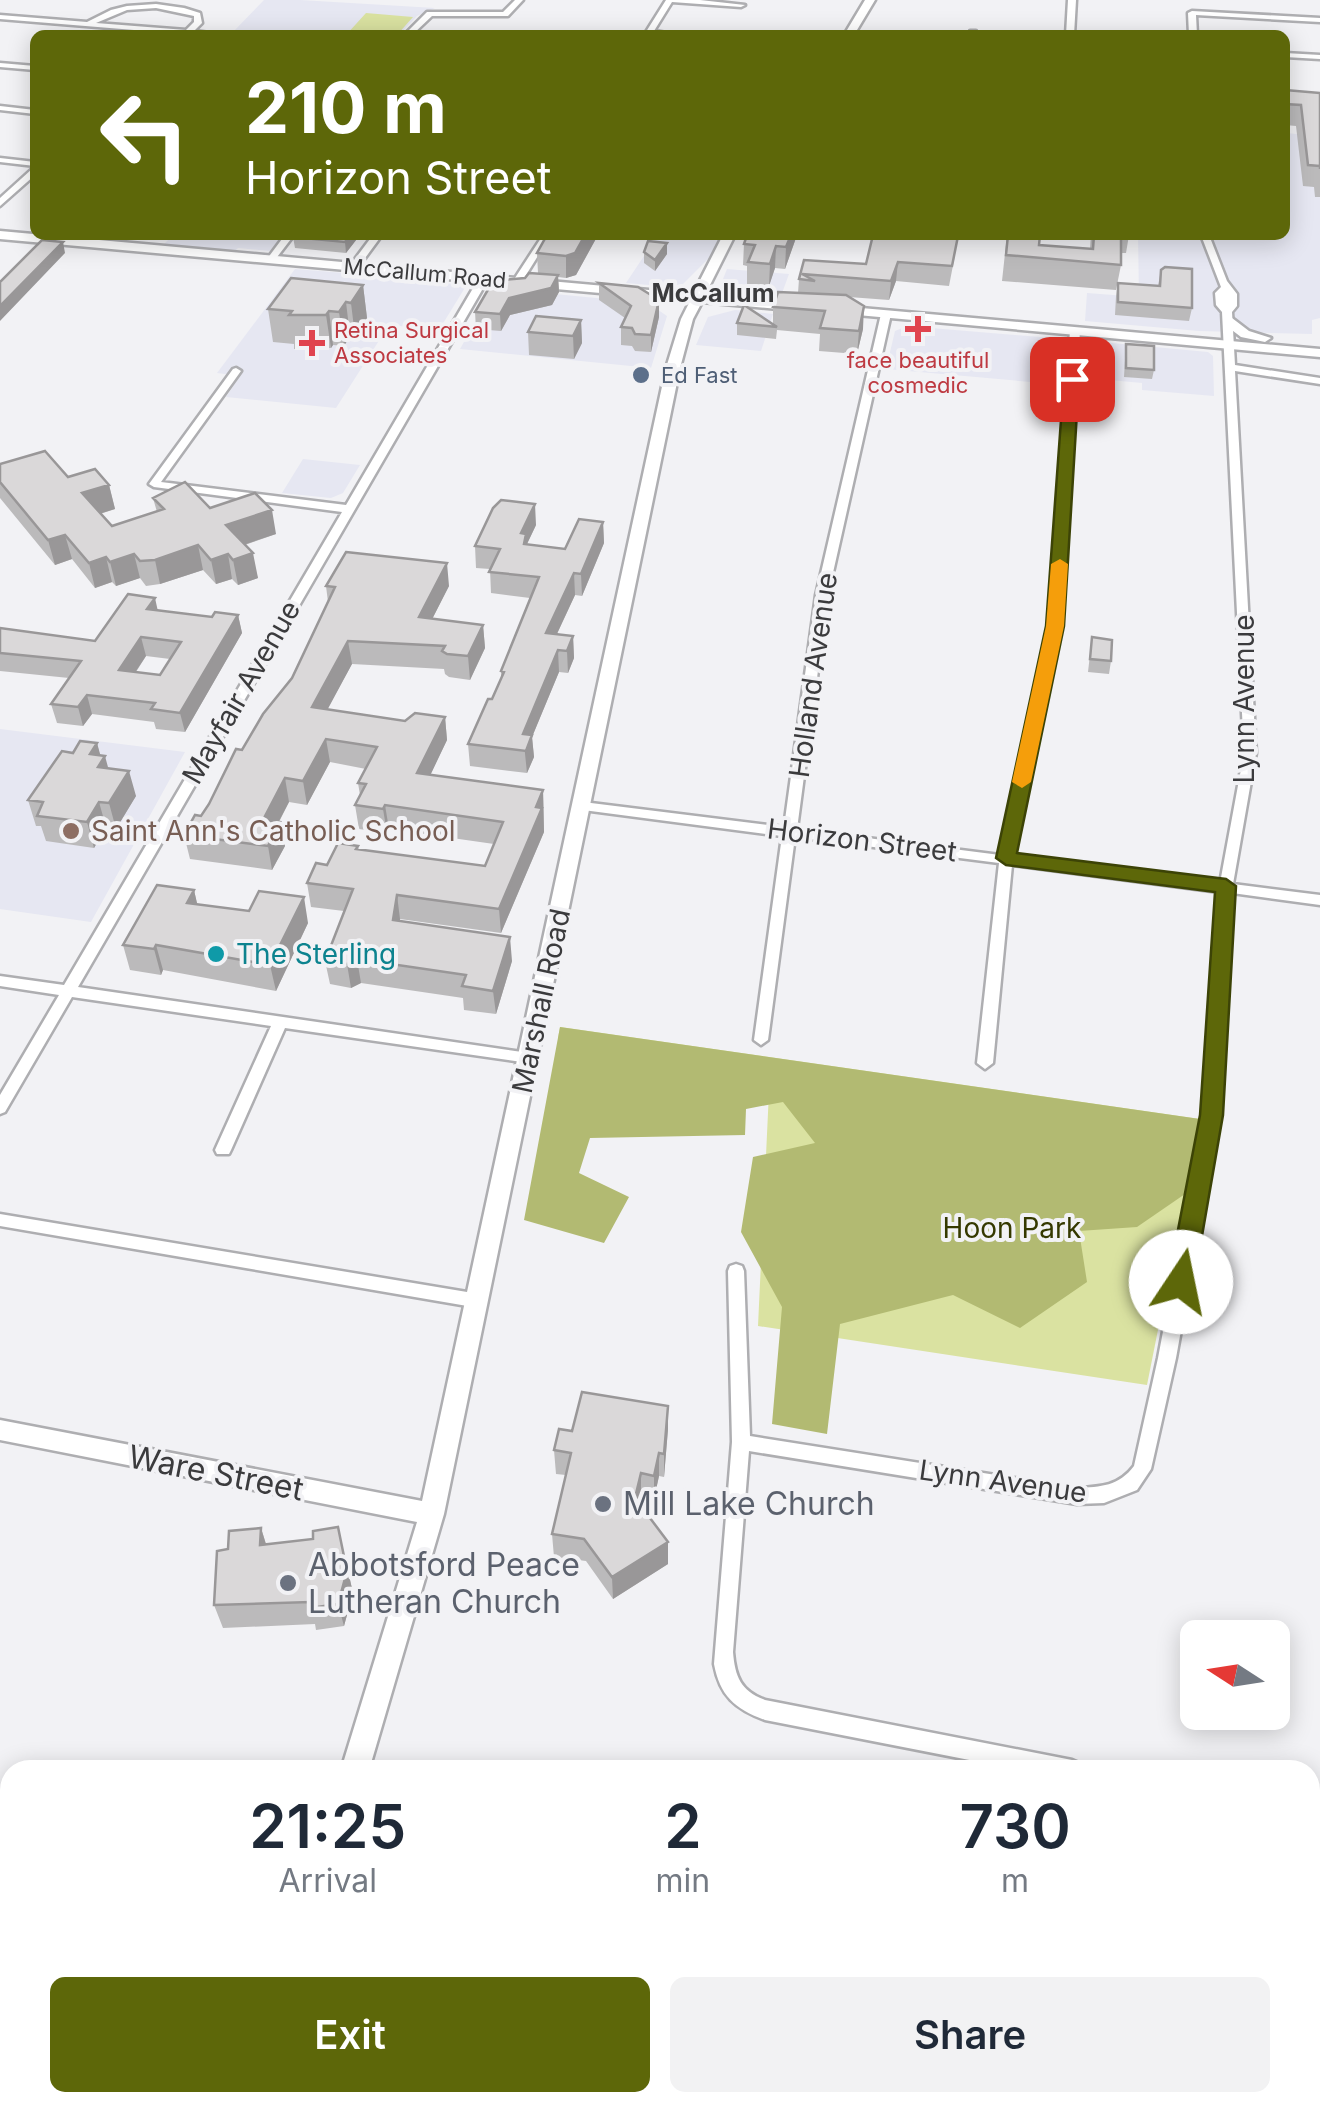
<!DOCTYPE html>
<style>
:root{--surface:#fff;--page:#f2f2f3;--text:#1f2937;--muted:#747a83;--accent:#5d6709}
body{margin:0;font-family:Inter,sans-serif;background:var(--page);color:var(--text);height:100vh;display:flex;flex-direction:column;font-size:38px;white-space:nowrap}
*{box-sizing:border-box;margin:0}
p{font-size:32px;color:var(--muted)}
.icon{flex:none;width:55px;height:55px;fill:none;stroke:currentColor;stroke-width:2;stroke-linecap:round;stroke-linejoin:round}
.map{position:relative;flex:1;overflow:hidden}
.panel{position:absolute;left:0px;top:1760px;width:1320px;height:352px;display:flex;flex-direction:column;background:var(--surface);border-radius:30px 30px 0 0;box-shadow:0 5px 25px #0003}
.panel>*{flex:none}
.guide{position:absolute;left:30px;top:30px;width:1260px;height:210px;border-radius:15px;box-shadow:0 5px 25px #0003;background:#5d6709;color:#fff;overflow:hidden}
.needle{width:65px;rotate:282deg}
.tools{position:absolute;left:1180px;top:1620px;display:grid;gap:20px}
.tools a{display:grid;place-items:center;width:110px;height:110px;border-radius:15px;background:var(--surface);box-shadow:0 5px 25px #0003;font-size:50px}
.pin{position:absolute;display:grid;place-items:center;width:85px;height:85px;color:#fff;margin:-42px;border-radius:20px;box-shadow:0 5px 15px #0006}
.me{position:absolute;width:110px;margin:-55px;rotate:11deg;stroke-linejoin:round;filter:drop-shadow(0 0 8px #0008)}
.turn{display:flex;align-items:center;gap:35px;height:210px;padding:0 50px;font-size:45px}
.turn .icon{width:130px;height:130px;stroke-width:2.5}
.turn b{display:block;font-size:70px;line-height:85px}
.eta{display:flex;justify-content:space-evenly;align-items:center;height:170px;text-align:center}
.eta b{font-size:60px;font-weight:600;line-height:70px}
.action{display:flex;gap:20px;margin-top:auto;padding:20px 50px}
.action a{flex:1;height:115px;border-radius:15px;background:var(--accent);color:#fff;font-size:40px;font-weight:600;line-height:115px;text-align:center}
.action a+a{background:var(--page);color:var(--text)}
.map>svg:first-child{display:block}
</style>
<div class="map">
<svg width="1320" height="2112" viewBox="0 0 1320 2112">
<rect width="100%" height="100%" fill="#f2f2f5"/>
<path fill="#e6e7f2" d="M264,0H300L435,8L417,16L399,35L233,32Z
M1285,133L1320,136V318L1312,320V334L1199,331L1085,321L1087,293L1139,297L1138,235H1285Z
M173,235H283L270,251L238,248L234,252L163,245Z
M658,235H724L713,254L683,284L671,287L626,283Z
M295,269L419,279L466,286L439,330L389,325L336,408L226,397L240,376L217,373Z
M727,269L789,274L781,296L732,292L721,284Z
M503,289L648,303L667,316L651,368L460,349L492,292Z
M735,310L773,314L761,351L696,345L708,317Z
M907,326L1052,338L1057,341L1053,384L886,369L895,331Z
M1101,342L1208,352L1213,356L1214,396L1142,390V383L1088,378L1089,348Z
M303,459L360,465L343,493L331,498L282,493Z
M0,729L185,752L91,922L0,909Z"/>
<path fill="#dae2a1" d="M366,13L413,17L397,35H346Z
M560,1027L1200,1119L1147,1385L758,1326L770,1070L558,1038Z"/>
<path fill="#b2ba72" d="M560,1027L1200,1119L1185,1194L1137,1227L1079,1231L1087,1282L1020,1328L953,1295L840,1324L827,1434L772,1424L782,1307L741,1232L753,1157L815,1143L783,1102L746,1109L745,1135L590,1138L579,1173L629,1197L604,1243L524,1220Z"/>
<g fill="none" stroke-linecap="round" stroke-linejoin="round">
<defs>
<path id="street" d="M515,0H523L508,16H432L412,35H404L427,12H503Z
M666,0H700L745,5L741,7L672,2L654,31L680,35H644Z
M1068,0H1076L1074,35H1066Z
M156,4L184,8L200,13L202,23L194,31L226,35H195L0,19V15L87,22L111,10L127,6ZM156,8L194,16V22L186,30L96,23L127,10Z
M1192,11L1320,18V22L1196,15L1197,35H1189L1188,13Z
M970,31H976L977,35H969Z
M1285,53L1320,55V59L1285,57Z
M0,63L35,66V70L0,67Z
M0,106L35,110V114L0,110Z
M0,158L35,162V166L0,162Z
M32,169H35V175L0,206V198Z
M285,235H294L274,261H268L267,259Z
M373,235H382L357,269H351L349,267Z
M543,235H551L521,283H515L513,281Z
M1201,235H1209L1227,281L1237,294V306L1232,312L1235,365L1320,378V384L1235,371L1256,753L1233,884L1320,895V905L1232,893L1220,1115L1176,1358L1151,1469L1137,1490L1104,1503L1077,1504L749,1451L733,1652C735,1677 741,1691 765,1700L1072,1760L1079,1763L1082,1770H1020L765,1720C735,1709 720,1696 714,1664L732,1442L728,1271L730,1266L736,1264L742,1266L744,1271L750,1436L1077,1488C1101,1487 1119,1486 1134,1466L1158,1358L1204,1115L1219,892L1012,865L993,1063L985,1069L977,1063L999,863L795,837L768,1040L761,1045L754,1040L782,836L583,810L576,806L583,802L784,827L816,595L881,314L886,311L891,314L828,595L797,829L1000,855L1049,626L1070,331L1075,328L1080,331L1061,626L1013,856L1220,883L1244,753L1222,312L1216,305L1215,293L1221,287Z
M484,275L489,278L78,987L529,1053L537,1058L534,1062L529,1063L285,1028L231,1150L229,1154H217L215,1150L271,1026L72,997L5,1112L0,1114V1095L59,995L0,986V976L64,985L342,512L154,487L149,484L233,369L236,368L241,371L161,482L346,505L479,278Z
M0,1214L479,1294L485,1296L487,1301L485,1306L479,1308L0,1226Z
M1310,1807L1320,1809V1829L1310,1827Z
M828,2102H851L847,2112H824Z
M1111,2102H1169L1172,2104L1175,2112H1118L1114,2110Z"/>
<path id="secondary" d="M865,0H875L854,35H844Z
M0,231L693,294L723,235H735L705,295L800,303L806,307L800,311L702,302L693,319L680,368L444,1514L369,1770H341L417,1522L0,1440V1420L422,1501L666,368L681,319L690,301L0,239Z
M839,306L1320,349V357L835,313V307Z
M1224,318H1232L1249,331L1271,338L1265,342L1241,337L1224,324Z
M237,2102H267L264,2112H234Z"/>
</defs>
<use href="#street" stroke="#aeaeb1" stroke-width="5"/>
<use href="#secondary" stroke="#aeaeb1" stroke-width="5"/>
<use href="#street" fill="#fff" fill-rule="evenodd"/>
<use href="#secondary" fill="#fff" fill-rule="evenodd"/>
</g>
<path fill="#bbbabb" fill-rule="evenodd" d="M1285,90L1320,93V197H1315L1314,187L1303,186L1296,126L1285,125Z
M295,235H360L346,253L295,248L293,237Z
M547,235H598L576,275L566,278L558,277L559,292L552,305L510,315L501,331L476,329L475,312L525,278L538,273L537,253Z
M797,235L785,269L775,268L769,286L747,284V266L743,265L744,244Z
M1007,235H1040L1039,245L1090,249L1091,235H1129L1126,253H1121V265L1116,290L1002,281Z
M667,243V254L655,271L644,263V252Z
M955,255L949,286L896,281L889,300L849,297L863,329L857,354L819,351L820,334L777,330L776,339L737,335V323L773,324V307L798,293L799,279L804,260L866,264Z
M1161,270L1192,308L1189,321L1115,315L1116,296L1118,283L1158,286Z
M599,283L659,317L651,352L635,351L632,346L621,345V327L625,318L599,300Z
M363,285L367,318L355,336H350L344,346L333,345L331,348L294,349V344L273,342L268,309Z
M581,320L582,343L574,359L529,355L528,332Z
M1126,344L1154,370L1152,379L1124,377Z
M0,464L109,485L115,509L100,514L112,526L157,512L153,498L210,508L276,534L245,545L258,578L238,585L232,579L216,584L203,570L160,584L146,586L140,578L116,586L112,582L95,588L72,559L55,565L0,498Z
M603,522L604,543L582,596L575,595L557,634L573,636L574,658L568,673L559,672L532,737L534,757L527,773L470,766L468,744L492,699L501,678V671L530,598L491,593L490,569L476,568L475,546L536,525L527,544L565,549Z
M326,586H449L432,619L483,625L485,648L470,680L449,677L445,674L444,669L352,664L327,709L405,721L445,717L447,740L430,775L543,790L544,832L501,933L400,919V921L512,961L496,1014L464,1010L463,998L361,983L351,988L330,984L325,961L344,911L311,907L307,883L327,865L358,846L359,850L485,866L494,844L389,829L387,833L359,829L355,805L360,795L358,783L366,769L330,762L307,805L289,802L279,822L285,846L272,870L190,859L184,835L201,816L242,750L292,678L328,602Z
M158,611L212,617L238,615L242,633L185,732L156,729L154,722L92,714L83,726L57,723L51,704L69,678L0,671V628L95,641ZM146,656L170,659L160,675L136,672Z
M1092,637L1111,661L1109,674L1088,672Z
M97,743L100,756L108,768L136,796L116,829L106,827L94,848L46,841L41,826H36L28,800L73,753Z
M194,890L197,904L308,923L276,991L163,970L161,975L130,970L123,945Z
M668,1429L664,1477L659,1476L654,1499L641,1497L639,1503L668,1564L613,1599L586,1561L554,1557L552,1534L566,1475L556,1474L554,1450L572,1431Z
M338,1527L353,1593L344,1626L316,1630L315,1624L223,1628L214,1605L228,1549L261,1528L266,1544L313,1539Z"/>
<path fill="#999798" d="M350,235H360L346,253L345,242Z
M585,235H598L576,275L566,278V256Z
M791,235H797L785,269L786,247Z
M63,242L65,253L0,321V306Z
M667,243V254L655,271V260Z
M776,246L775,268L769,286L770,264Z
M898,262L896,281L889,300L891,281Z
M558,275L559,292L552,305L510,315L501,331L500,314L509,298Z
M363,285L367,318L355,336L351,303Z
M659,300V317L651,352V335Z
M346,302L350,336L344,346L339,312Z
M864,306L863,329L857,354L859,331Z
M329,311L333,345L331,348L326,315Z
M581,320L582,343L574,359L573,336Z
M109,485L115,509L89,517L82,493Z
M535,504L536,525L526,546L527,555L521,533Z
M272,510L276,534L231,549L226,525Z
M603,522L604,543L582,596L581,574Z
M65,535L72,559L55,565L48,540Z
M198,545L203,570L160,584L155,560Z
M253,553L258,578L238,585L233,560Z
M134,554L140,578L116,586L110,562Z
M228,554L232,579L216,584L211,560Z
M106,557L112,582L95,588L89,563Z
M447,563L449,586L421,641L419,617Z
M574,573L575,595L547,655L546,633Z
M155,598L159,616L147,609Z
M238,615L242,633L185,732L180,713Z
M483,625L485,648L470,680L468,656Z
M573,636L574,658L568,673L567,651Z
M141,637L146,656L124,689L119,670Z
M348,641L352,664L316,731L312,707Z
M558,650L559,672L532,737L534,757L527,773L523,734Z
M87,695L92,714L83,726L78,707Z
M445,717L447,740L420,797L417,773Z
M326,739L330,762L307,805L303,781Z
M97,743L102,761L105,756L112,782L105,792L90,754Z
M129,771L136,796L116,829L109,803Z
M285,778L289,802L267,844L263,820Z
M543,790L544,832L501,933L499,909Z
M99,802L106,827L94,848L87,822Z
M385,805L389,829L387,833L383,809Z
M280,822L285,846L272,870L268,846Z
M194,890L200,916L187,903Z
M397,895L400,919L397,944L393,920Z
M304,897L308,923L276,991L270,965Z
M510,937L512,961L496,1014L493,991Z
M156,945L163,970L161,975L154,949Z
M357,959L361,983L351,988L347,964Z
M668,1406V1429L664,1477V1454Z
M659,1453V1476L654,1499V1476Z
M641,1473V1497L636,1521L635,1498Z
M338,1527L353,1593L344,1626L338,1604Z
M261,1528L268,1551L260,1545Z
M668,1542V1564L613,1599L612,1577Z"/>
<path fill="#dad8d9" stroke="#999798" stroke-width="2.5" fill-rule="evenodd" d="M1285,90L1320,93V169V166L1308,165L1301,105L1285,104Z
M295,235H350L345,242L293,237Z
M547,235H585L575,253L566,256L537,253Z
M747,235H791L786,247L776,246L770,264L748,262L755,245L744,244Z
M873,235L958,236L952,266L898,262L891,281L802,274L815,281L799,279L804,260L866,264Z
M1008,235H1040L1039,245L1093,249L1094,235H1121V265L1006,255Z
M42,240L63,242L0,306V282Z
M648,241L667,243L655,260L644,252Z
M1165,267L1192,269V308L1118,302V283L1160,286L1161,270Z
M529,273L558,275L551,288L509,298L500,314L475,312L493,281L525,278Z
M291,278L363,285L351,303L346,302L339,312L329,311L326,315H289L292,311L268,309Z
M599,283L638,287L659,300L651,335L635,334L632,328L621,327L631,306Z
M778,292L846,295L864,306L859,331L820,328L825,311L773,307Z
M744,305L777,327L737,323Z
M536,316L581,320L573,336L528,332Z
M1126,344L1154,346V370L1126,368Z
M45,451L68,477L95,469L109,485L82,493L112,526L164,509L153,498L185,482L210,508L255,493L272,510L226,525L253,553L233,560L228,554L211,560L198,545L155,560L140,561L134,554L110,562L106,557L89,563L65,535L48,540L0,482V464Z
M501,500L535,504L521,533L526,534L524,544L565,549L579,519L603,522L581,574L574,573L546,633L573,636L567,651L558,650L523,734L532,735L526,751L468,744L488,699H492L504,672L501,671L539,577L489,572L500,549L475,546L493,508Z
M346,552L447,563L419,617L483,625L468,656L447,654L442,651L445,646L348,641L312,707L405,721L415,713L445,717L417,773L543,790L536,807L542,808L499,909L397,895L393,920L510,937L493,991L462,986L466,975L357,959L347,964L325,961L353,889L307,883L316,863L327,865L338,843L358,846L356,849L485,866L503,822L385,805L383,809L355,805L366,784L358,783L377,747L326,739L303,781L285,778L263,820L280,822L268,846L184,835L195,815L201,816L209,804L236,749L242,750L263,714L292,678L335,587L326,586Z
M128,594L155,598L147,609L212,617L215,612L238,615L180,713L151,709L155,703L87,695L78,707L51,704L81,661L0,653V628L95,641ZM141,637L181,642L160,675L119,670Z
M1092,637L1112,640L1111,661L1090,659Z
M80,741L97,743L90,754L105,756L98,767L129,771L109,803L99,802L87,822L37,816L43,802L28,800L62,751L73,753Z
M157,885L194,890L187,903L249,911L259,891L304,897L270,965L156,945L154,949L123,945Z
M582,1392L668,1406L664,1454L659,1453L654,1476L641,1473L635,1498L668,1542L612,1577L584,1539L552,1534L571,1453L554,1450L559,1429L572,1431Z
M338,1527L347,1571L338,1604L310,1608V1602L214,1605L217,1551L228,1549L229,1531L261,1528L260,1545L313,1539V1531Z"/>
<path fill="#5d6709" stroke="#3c4306" stroke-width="2.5" d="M1072,374L1079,379L1064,626L1017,853L1226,879L1236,886L1223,1115L1194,1282L1190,1290L1181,1293L1172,1290L1168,1282L1200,1115L1215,892L1006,865L996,858L1046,626L1064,379Z"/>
<path fill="#f59e0b" d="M1060,559L1068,564L1064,626L1031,782L1022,788L1012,782L1046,626L1051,564Z"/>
<g fill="#e0444e" stroke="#f2f2f5" stroke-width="4">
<path d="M913 314h10v10h10v10h-10v10h-10v-10h-10v-10h10z"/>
<path d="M307 328h10v10h10v10h-10v10h-10v-10h-10v-10h10z"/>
</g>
<circle fill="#5c6f8a" stroke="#f2f2f5" stroke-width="4" cx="641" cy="375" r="10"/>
<circle fill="#8d6e63" stroke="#f2f2f5" stroke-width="4" cx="71" cy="831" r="10"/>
<circle fill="#0f9aa8" stroke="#f2f2f5" stroke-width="4" cx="216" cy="954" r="10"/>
<g fill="#6b7280" stroke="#f2f2f5" stroke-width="4">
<circle cx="603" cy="1504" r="10"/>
<circle cx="288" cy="1583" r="10"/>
</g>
<g text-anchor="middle" stroke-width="8" stroke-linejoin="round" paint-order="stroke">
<g font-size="22" fill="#3b3b3d" stroke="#f2f2f5">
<text transform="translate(425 273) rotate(5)" y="8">McCallum Road</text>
</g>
<g font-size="22" fill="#be3a42" stroke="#f2f2f5" text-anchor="start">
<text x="334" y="338">Retina Surgical<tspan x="334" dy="25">Associates</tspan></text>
<text x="918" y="368" text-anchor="middle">face beautiful<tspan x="918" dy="25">cosmedic</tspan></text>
</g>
<g font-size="22" fill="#4e5e75" stroke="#f2f2f5" text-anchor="start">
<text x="661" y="383">Ed Fast</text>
</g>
<g font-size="25" font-weight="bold" fill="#3b3b3d" stroke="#f2f2f5">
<text x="713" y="302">McCallum</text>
</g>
<g font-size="28" fill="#3b3b3d" stroke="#f2f2f5">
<text transform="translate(813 675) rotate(-82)" y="10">Holland Avenue</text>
<text transform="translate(241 692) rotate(-60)" y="10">Mayfair Avenue</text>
<text transform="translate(1244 699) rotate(-90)" y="10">Lynn Avenue</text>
<text transform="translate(862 840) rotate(7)" y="10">Horizon Street</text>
<text transform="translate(541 1001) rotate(-78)" y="10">Marshall Road</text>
<text transform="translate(1003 1481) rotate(8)" y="10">Lynn Avenue</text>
</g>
<g font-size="28" fill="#785e54" stroke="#f2f2f5" text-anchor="start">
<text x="91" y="841">Saint Ann's Catholic School</text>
</g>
<g font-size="28" fill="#0d838f" stroke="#f2f2f5" text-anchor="start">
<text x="236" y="964">The Sterling</text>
</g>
<g font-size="28" fill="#353900" stroke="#f2f2f5">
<text x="1012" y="1238">Hoon Park</text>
</g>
<g font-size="32" fill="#3b3b3d" stroke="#f2f2f5">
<text transform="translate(216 1473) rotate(11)" y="11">Ware Street</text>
</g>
<g font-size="32" fill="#5b616d" stroke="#f2f2f5" text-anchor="start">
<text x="623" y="1515">Mill Lake Church</text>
<text x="308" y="1576">Abbotsford Peace<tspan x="308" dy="37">Lutheran Church</tspan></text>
</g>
</g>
</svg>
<div class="tools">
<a><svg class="needle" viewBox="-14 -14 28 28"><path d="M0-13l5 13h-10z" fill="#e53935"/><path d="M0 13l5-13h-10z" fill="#747a83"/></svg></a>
</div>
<div class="pin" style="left:1072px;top:379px;background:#d93025"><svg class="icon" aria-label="arrive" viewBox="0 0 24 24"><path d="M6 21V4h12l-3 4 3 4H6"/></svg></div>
<svg class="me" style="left:1181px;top:1282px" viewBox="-20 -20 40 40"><circle r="19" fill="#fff"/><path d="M0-13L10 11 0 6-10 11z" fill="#5d6709"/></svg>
<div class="guide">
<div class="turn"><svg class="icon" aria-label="left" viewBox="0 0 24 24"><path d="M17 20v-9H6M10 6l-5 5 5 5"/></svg><div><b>210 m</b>Horizon Street</div></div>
</div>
<section class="panel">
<div class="eta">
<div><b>21:25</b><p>Arrival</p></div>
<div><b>2</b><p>min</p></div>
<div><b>730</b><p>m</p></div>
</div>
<div class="action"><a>Exit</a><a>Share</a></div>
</section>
</div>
